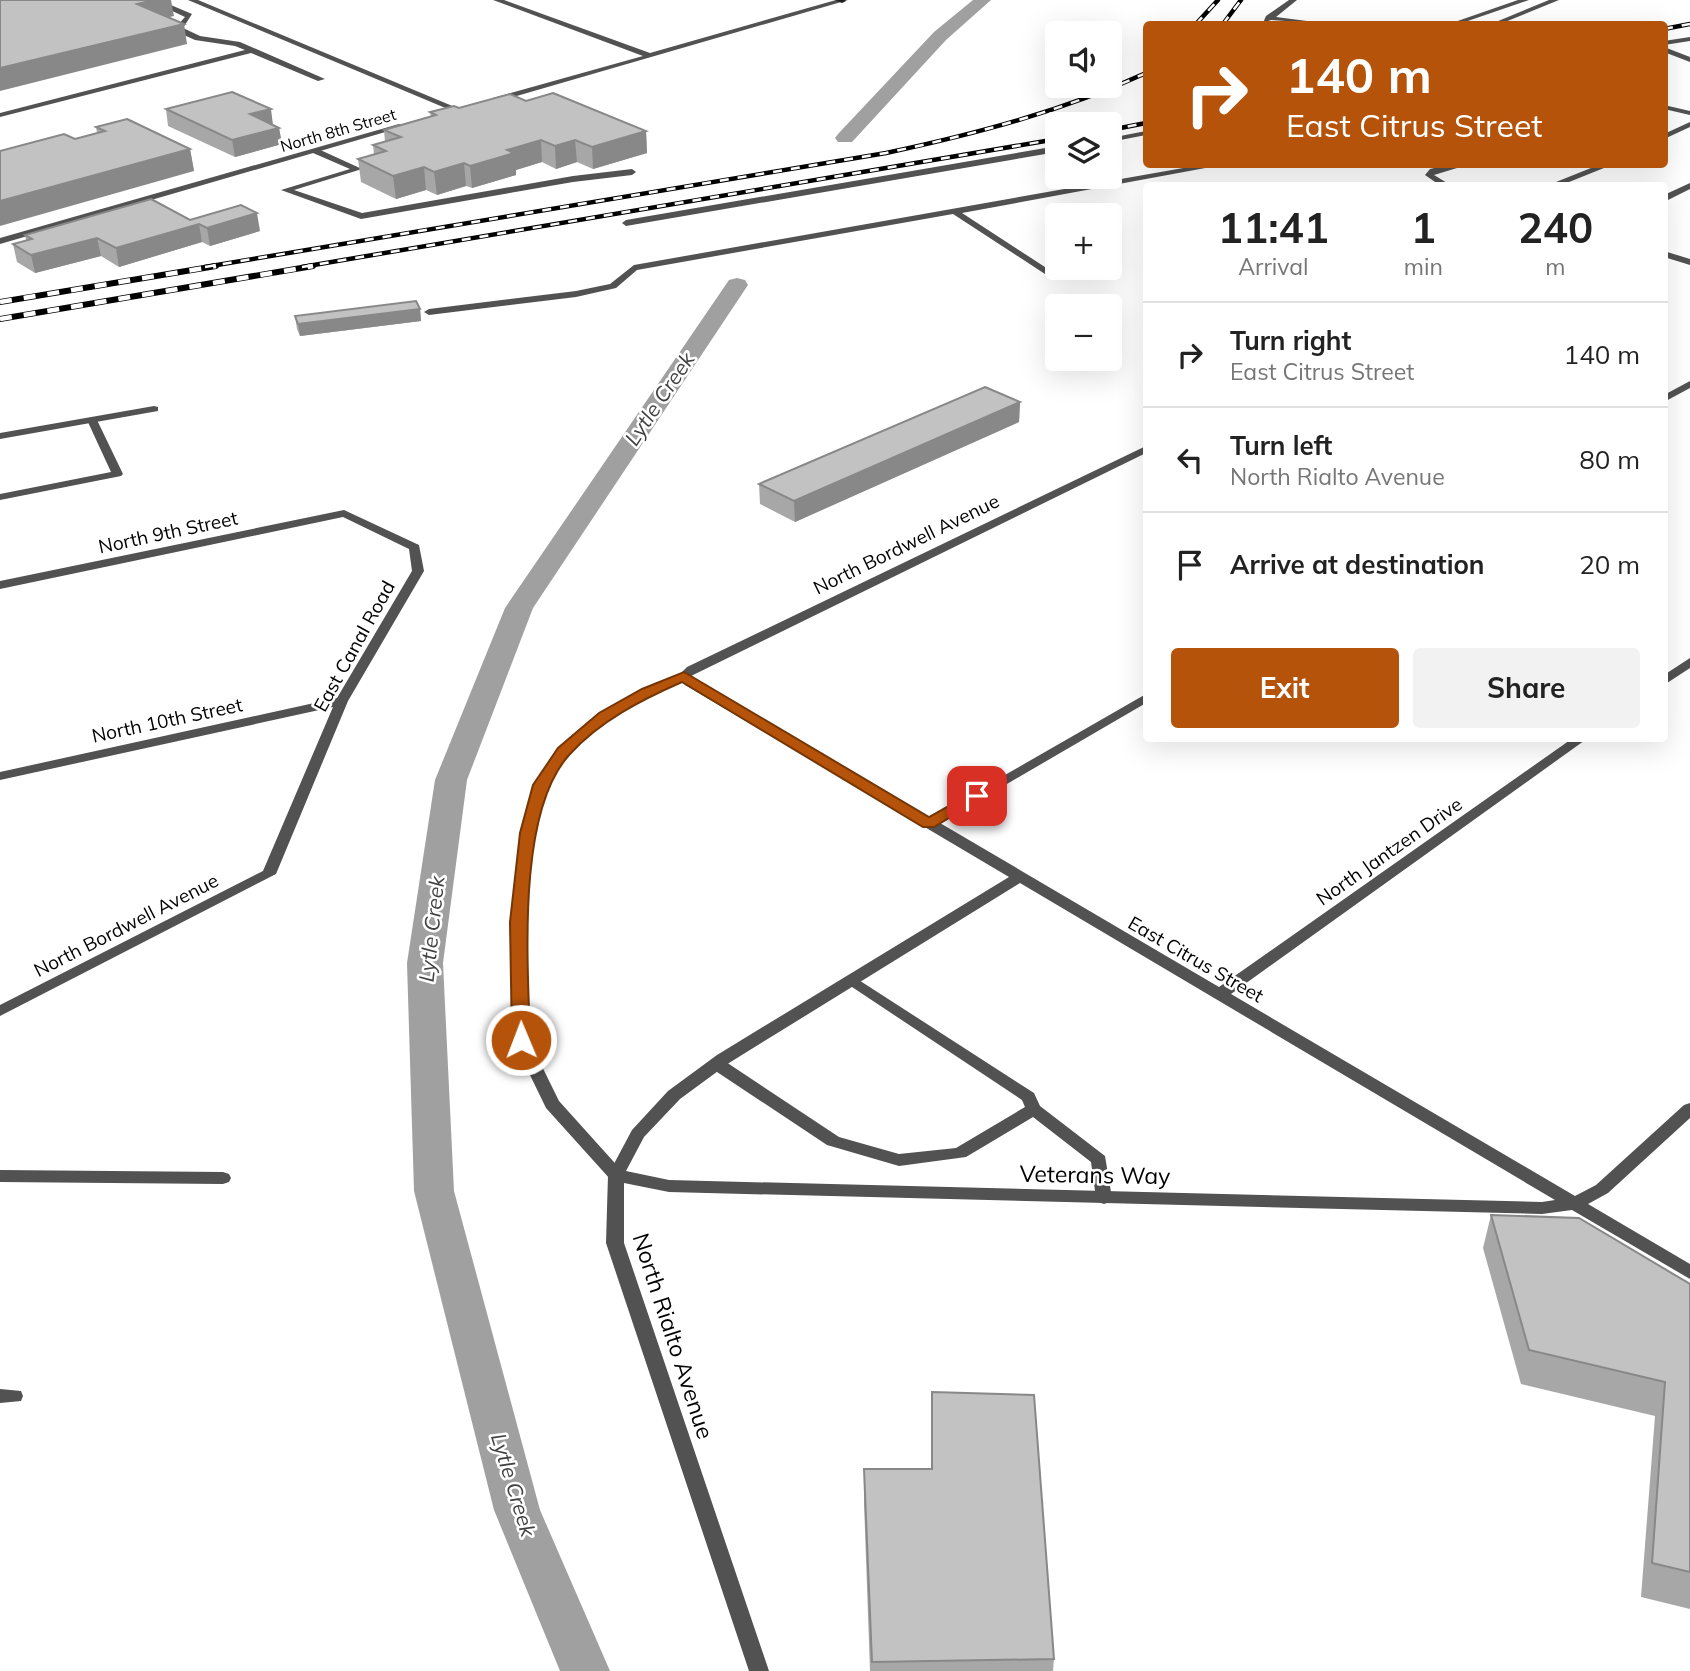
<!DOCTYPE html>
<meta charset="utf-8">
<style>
:root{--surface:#fff;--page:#f2f2f2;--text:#222;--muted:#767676;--line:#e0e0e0;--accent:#b45309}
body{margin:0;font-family:Mulish,sans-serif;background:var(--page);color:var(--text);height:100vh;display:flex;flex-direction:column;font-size:26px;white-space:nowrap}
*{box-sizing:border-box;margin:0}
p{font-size:23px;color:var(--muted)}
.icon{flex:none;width:38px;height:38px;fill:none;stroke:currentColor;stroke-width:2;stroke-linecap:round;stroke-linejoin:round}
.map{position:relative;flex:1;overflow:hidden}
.panel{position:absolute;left:1143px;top:182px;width:525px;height:560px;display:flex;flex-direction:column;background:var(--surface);border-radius:7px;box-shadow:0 7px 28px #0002}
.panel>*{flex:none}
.top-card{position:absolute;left:1143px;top:21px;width:525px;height:147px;border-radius:7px;box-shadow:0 7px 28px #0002;background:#b45309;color:#fff;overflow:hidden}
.fabs{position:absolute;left:1045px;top:21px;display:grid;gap:14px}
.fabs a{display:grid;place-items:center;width:77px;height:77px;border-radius:7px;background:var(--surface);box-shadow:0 7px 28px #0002;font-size:35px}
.pin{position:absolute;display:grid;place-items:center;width:60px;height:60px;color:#fff;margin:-30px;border-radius:14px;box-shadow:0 4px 10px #0006}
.me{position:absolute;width:77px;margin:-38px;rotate:359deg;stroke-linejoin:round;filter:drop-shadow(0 0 5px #0008)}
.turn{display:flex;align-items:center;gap:24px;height:147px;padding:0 28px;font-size:32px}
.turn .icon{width:91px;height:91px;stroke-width:2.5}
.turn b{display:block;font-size:49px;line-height:60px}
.eta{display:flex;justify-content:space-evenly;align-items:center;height:119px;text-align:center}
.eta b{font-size:42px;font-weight:700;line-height:49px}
.cta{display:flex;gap:14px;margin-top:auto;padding:14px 28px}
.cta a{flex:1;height:80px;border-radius:7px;background:var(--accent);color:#fff;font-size:28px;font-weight:700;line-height:80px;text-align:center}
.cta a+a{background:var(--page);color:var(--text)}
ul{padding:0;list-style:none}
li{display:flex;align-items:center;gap:21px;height:105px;padding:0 28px;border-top:2px solid var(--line)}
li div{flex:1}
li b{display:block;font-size:26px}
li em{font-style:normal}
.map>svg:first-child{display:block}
</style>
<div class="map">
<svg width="1690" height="1671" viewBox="0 0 1690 1671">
<rect width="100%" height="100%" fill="#fff"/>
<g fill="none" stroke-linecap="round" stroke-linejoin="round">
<path fill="#a0a0a0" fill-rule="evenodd" d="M973,0H991L946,40L852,142H838L835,138L838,134L934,32Z
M737,278L745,280L748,285L533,608L467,780L443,963L454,1191L540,1510L610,1671H560L494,1510L414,1191L407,963L435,780L505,608L729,280Z"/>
<path fill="#525252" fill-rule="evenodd" d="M149,0H159L192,14L183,28L200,36L240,42L325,79L318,81L251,53L0,117V113L245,50L235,46L195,40L175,31L174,29L185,17Z
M1289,0H1297L1276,17L1330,24L1271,20L1263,23L1266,16Z
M1518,0H1529L1459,24H1449Z
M1549,0H1559L1500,24H1491Z
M1690,37V41L1664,45V41Z
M1664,47L1690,57V62L1664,52Z
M1664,105L1690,111V115L1664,109Z
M1690,122V127L1664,139V134Z
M1146,131V135L1110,142V138Z
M1057,146V152L626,226L622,223L626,220Z
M316,148L362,169L294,190L362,213L573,176L632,169L636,172L632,175L573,182L361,219L281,190L350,169L313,153L312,151Z
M1206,164H1227L962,213L1048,269L1050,271L1045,274L953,214L637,270L616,288L576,297L429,315L424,312L429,309L576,291L610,284L634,265Z
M1452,164H1470L1434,175L1452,186H1441L1425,175L1430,169Z
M1601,164H1614L1559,186H1546Z
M92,417L97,420L123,474L121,476L0,500V494L111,472L87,420Z
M684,672L690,676L688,679L652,695L609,719L568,754L548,785L535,833L525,922L529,1040L559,1101L622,1171L624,1175L622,1179H610L546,1108L513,1040L511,922L521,833L534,785L558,748L599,713L642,689Z
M851,975L1034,1093L1040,1106L1105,1156L1112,1198L1110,1202L1104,1204L1098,1202L1096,1198L1091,1162L1033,1117L966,1157L899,1166L827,1145L711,1068L709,1064L711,1060H723L839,1137L899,1154L956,1148L1025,1107L1022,1100L846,983L843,980Z
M0,1389L21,1391L23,1396L21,1401L0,1403Z"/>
<path fill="#525252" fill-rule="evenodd" d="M188,0H198L462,110L455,112Z
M493,0H504L650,53L836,0H848L496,102H493V98L643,56Z
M399,124L406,126L0,244V238Z
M1690,183V189L1664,202V195Z
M1664,251L1690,259V265L1664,257Z
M1690,381V388L1664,402V395Z
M154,406L158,407V411L0,439V433Z
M1146,446V453L691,676L930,818L1146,694V703L940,823L1219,987L1573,738H1588L1231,994L1575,1196L1596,1185L1684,1105L1690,1103V1118L1608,1193L1588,1204L1690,1264V1279L1572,1210L1542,1214L669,1192L624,1183V1243L769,1671H749L606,1243L608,1175L632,1130L668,1091L717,1055L1009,877L685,685L678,676L687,667ZM1020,883L1555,1200L1542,1202L669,1180L626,1171L644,1137L680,1099L729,1063Z
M344,510L419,545L424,571L348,701L276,874L0,1016V1005L263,871L333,707L0,780V772L337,698L412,571L409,549L343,517L0,589V581Z
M1690,658V668L1664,685V675Z
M0,1170L223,1172L229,1174L231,1178L229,1182L223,1184L0,1182Z"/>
<path fill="#1f1f1f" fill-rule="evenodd" d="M835,0H845L846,1L842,3Z"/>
<defs>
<path id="rail-far1" d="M1196,24L1218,0
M1223,24L1241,0
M1664,29L1690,24
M1110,130L1146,123
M205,267L886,153C975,134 1063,111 1146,73
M302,267L1057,139"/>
<path id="rail" d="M0,302L216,266
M0,319L313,266"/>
</defs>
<use href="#rail-far1" stroke="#000" stroke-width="4.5"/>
<use href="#rail" stroke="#000" stroke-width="6"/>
<use href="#rail-far1" stroke="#fff" stroke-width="2.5" stroke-dasharray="9" stroke-linecap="butt"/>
<use href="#rail" stroke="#fff" stroke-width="4.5" stroke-dasharray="12" stroke-linecap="butt"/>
</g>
<path fill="#a7a7a7" d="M526,101L646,131L647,153L593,169L577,162L556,169L542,162L516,170V175L472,188L466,186L437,195L426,190L396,199L361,182L358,159L374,155L373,145L385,142L384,130L431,117L430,112L459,108Z
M166,109L273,125L279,128L282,144L235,157L168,126Z
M96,127L190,149L194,171L75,139L97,133Z
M190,220L260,231L210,246L202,242L119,267L101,256L35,273L17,262L13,244L26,240L25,235Z
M420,309L421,321L300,336L297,329L295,316Z
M1020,402L1019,422L795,522L760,504L759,484Z
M1491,1215L1690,1284V1609L1641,1597L1655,1416L1521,1384L1483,1248Z
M932,1392L1054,1659L1053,1671H870L864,1503V1469H931Z"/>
<path fill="#888" d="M154,0H171L174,16L140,24L137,4Z
M184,24L187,44L0,91V68Z
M271,109L273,125L250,114Z
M279,128L282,144L235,157L232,140Z
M646,131L647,153L593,169L592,147Z
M541,140L542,162L516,170V175L472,188L470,166L507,150Z
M575,140L577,162L556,169L555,146Z
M190,149L194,171L0,226V201Z
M464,163L466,186L437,195L434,172Z
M424,167L426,190L396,199L393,176Z
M257,213L260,231L210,246L207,228Z
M199,224L202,242L119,267L116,248Z
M97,238L101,256L35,273L31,255Z
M420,309L421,321L300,336L298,324Z
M1020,402L1019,422L795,522L794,501Z"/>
<path fill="#c2c2c2" stroke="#888" stroke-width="2" d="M0,0H154L137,4L184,24L0,68Z
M232,92L271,109L250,114L279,128L232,140L166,109Z
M553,93L646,131L592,147L575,140L555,146L541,140L507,150L514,153L470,166L464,163L434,172L424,167L393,176L358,159L386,151L373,145L401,137L384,130L436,115L430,112L454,106L459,108L510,94L526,101Z
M127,119L190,149L0,201V151L64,134L75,139L105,131L96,127Z
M151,199L190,220L241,205L257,213L207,228L199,224L116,248L97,238L31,255L13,244L32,239L25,235Z
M416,301L420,309L298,324L295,316Z
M985,387L1020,402L794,501L759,484Z
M1491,1215L1579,1218L1690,1284V1572L1652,1563L1665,1382L1529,1350Z
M932,1392L1034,1395L1054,1659L872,1662L864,1469H932Z"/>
<path fill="#b45309" stroke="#753606" stroke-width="2" d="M684,672L929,817L972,793L977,791L985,796L934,827H923L682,682C641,700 600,721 570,754C516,812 528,965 530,1040L527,1045H514L512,1040L510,922L520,833L533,785L558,748L599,713L642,689Z"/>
<g text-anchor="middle" stroke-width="5" stroke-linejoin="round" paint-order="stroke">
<g font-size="16" fill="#000" stroke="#fff">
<text transform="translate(338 130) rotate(-16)" y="6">North 8th Street</text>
</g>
<g font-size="19" fill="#000" stroke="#fff">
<text transform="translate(168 532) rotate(-12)" y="7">North 9th Street</text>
<text transform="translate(906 544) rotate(-26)" y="7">North Bordwell Avenue</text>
<text transform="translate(354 646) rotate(-61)" y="7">East Canal Road</text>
<text transform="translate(167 720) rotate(-12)" y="7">North 10th Street</text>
<text transform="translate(1389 851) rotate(-35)" y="7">North Jantzen Drive</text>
<text transform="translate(126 925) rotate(-27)" y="7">North Bordwell Avenue</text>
<text transform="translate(1196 959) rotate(30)" y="7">East Citrus Street</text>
</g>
<g font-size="21" font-style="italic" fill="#414141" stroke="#fff">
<text transform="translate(660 399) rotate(-56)" y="7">Lytle Creek</text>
<text transform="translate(432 929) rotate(-84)" y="7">Lytle Creek</text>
<text transform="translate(513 1485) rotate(73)" y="7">Lytle Creek</text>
</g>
<g font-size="23" fill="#000" stroke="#fff">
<text transform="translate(1095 1175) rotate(1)" y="8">Veterans Way</text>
<text transform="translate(673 1336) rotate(72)" y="8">North Rialto Avenue</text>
</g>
</g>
</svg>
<div class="fabs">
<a><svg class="icon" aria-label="sound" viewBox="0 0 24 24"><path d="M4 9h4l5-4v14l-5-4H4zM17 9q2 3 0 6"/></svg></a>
<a><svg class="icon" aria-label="layers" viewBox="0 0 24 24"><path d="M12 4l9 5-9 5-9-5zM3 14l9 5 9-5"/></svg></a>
<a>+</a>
<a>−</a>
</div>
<div class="pin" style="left:977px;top:796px;background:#d93025"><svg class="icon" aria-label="arrive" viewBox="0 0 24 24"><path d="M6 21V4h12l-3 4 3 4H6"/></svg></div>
<svg class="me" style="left:521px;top:1040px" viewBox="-20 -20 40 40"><circle r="17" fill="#b45309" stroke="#fff" stroke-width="3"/><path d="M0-11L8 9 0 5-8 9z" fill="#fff"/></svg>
<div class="top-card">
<div class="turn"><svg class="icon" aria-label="right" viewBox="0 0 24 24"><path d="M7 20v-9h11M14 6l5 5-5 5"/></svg><div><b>140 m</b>East Citrus Street</div></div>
</div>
<section class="panel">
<div class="eta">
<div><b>11:41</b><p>Arrival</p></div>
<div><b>1</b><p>min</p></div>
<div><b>240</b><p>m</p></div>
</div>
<ul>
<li><svg class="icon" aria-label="right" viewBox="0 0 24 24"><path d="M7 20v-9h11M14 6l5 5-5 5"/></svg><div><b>Turn right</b><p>East Citrus Street</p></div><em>140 m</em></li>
<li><svg class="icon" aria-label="left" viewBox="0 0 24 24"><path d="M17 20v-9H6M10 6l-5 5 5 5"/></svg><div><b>Turn left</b><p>North Rialto Avenue</p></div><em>80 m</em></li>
<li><svg class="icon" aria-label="arrive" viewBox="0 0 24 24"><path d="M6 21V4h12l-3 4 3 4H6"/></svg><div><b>Arrive at destination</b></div><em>20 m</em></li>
</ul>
<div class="cta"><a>Exit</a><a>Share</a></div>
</section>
</div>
